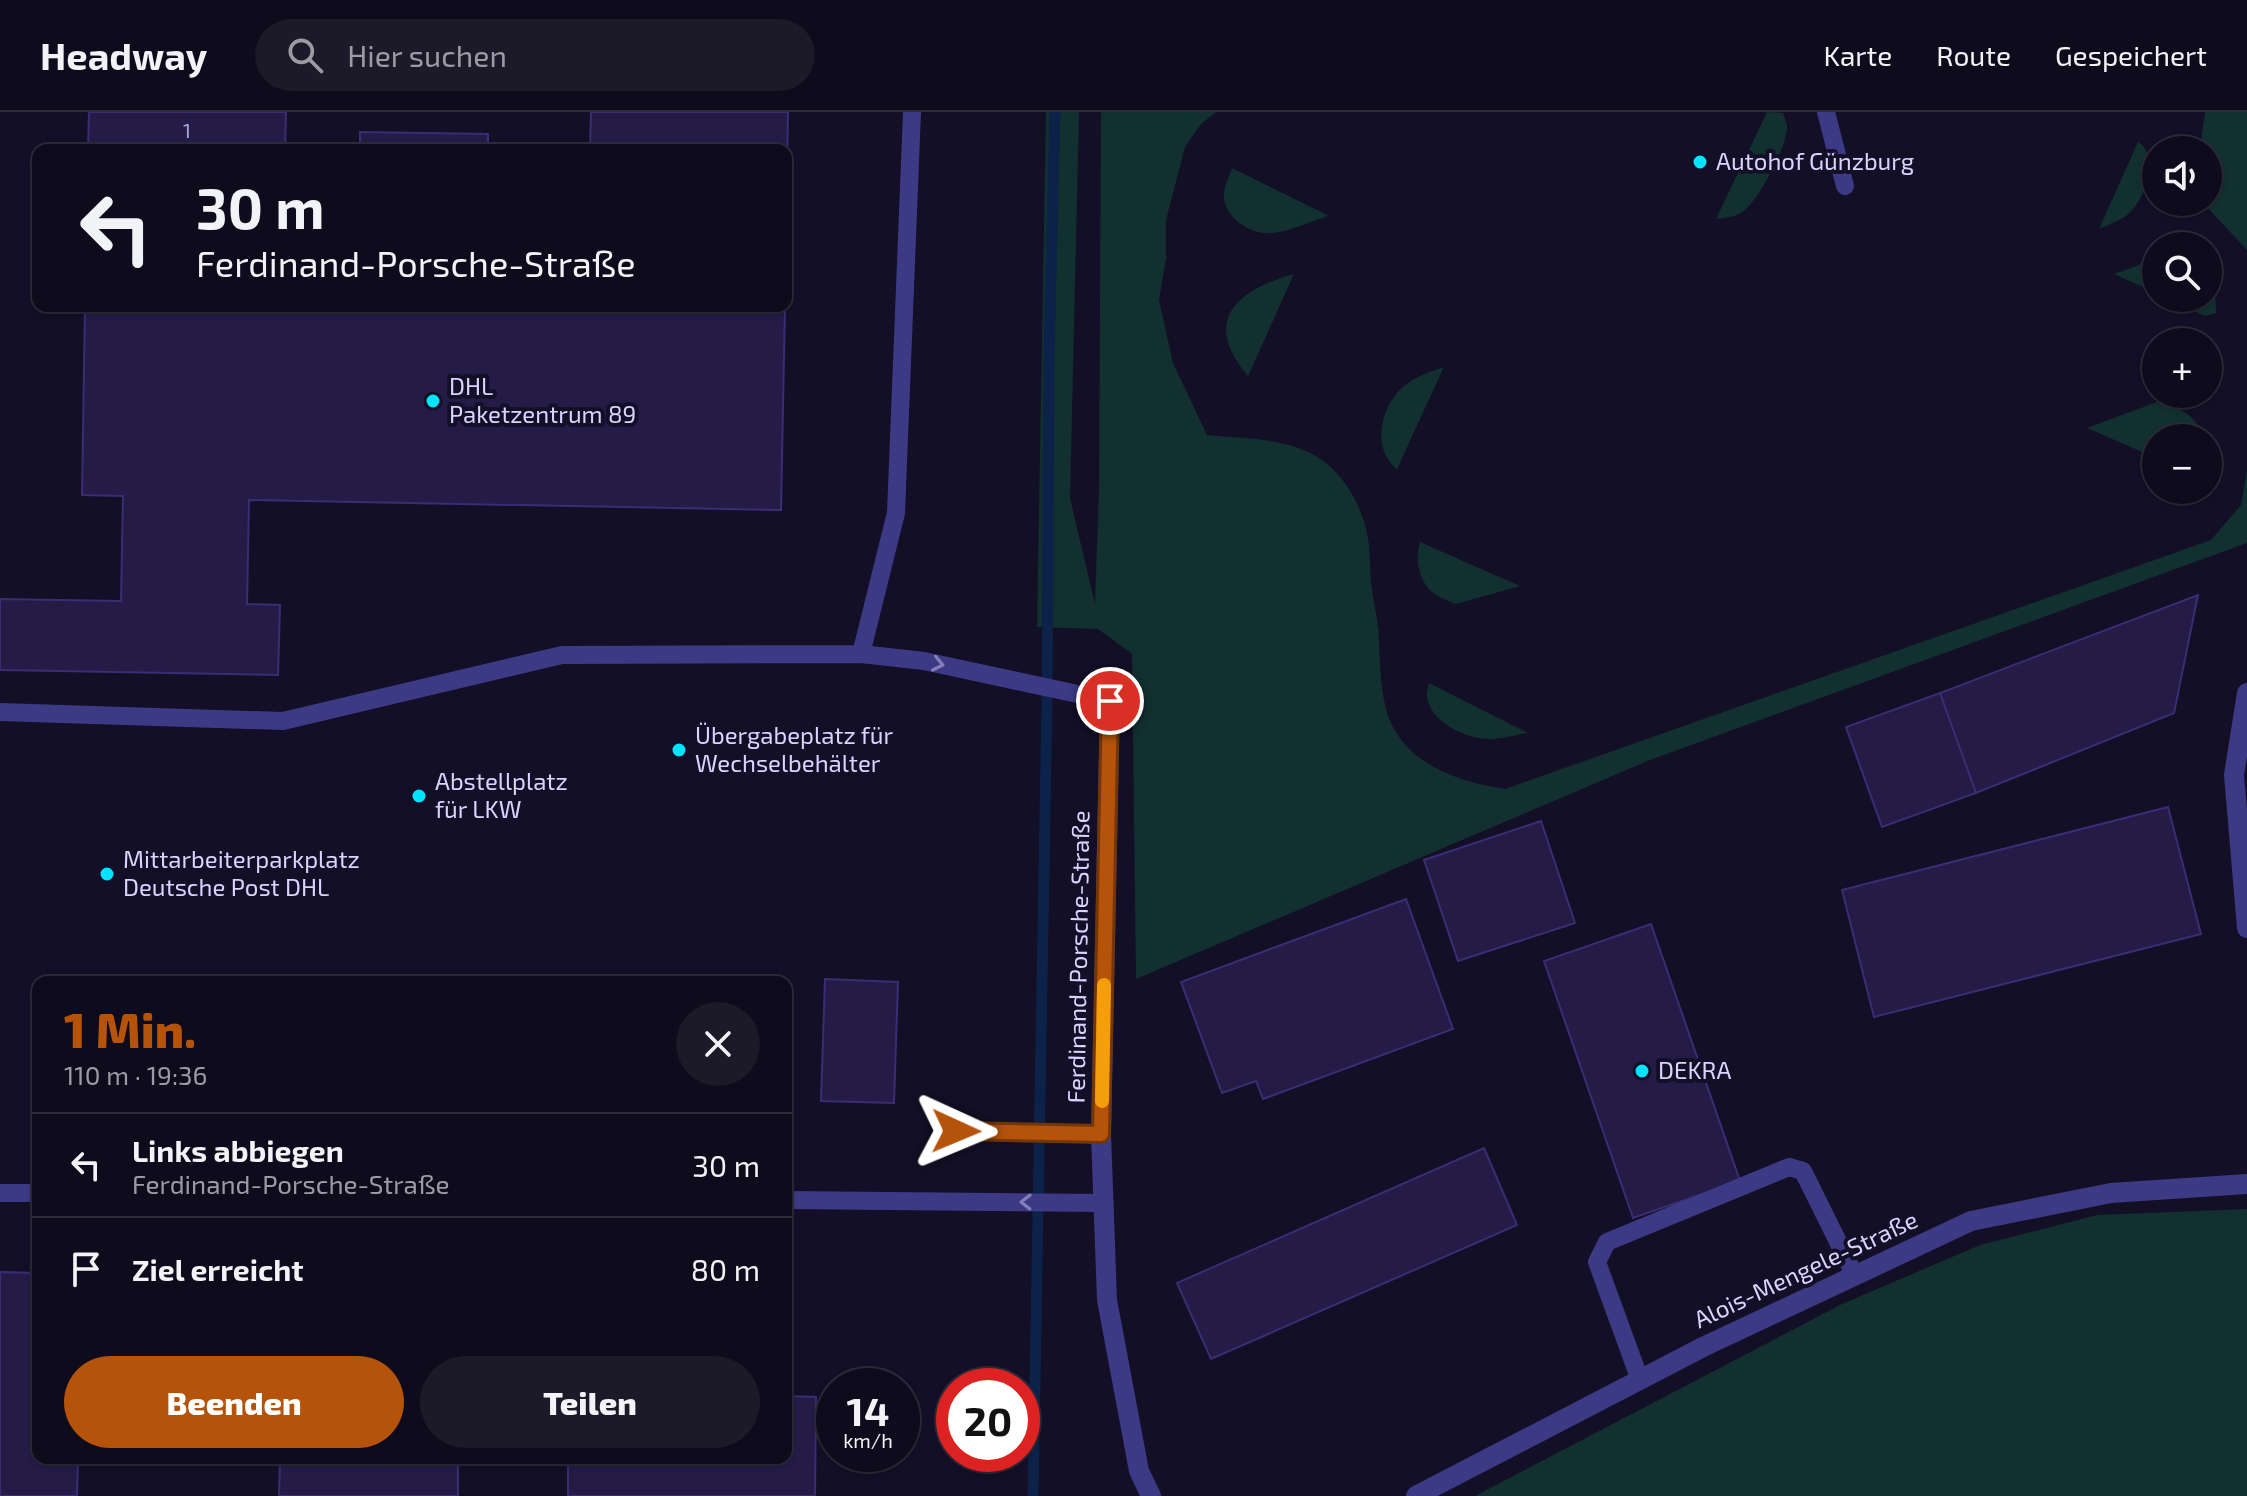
<!DOCTYPE html>
<html lang="de">
<meta charset="utf-8">
<style>
:root{--surface:#0e0b1c;--page:#1c1929;--text:#f1f3f6;--muted:#9b9ba3;--line:#2e2b3b;--accent:#b45309}
body{margin:0;font-family:"Exo 2",sans-serif;background:var(--page);color:var(--text);height:100vh;display:flex;flex-direction:column;font-size:30px;white-space:nowrap}
*{box-sizing:border-box;margin:0}
p{font-size:26px;color:var(--muted)}
.icon{flex:none;width:44px;height:44px;fill:none;stroke:currentColor;stroke-width:2;stroke-linecap:round;stroke-linejoin:round}
.map{position:relative;flex:1;overflow:hidden}
.side{position:absolute;left:32px;top:864px;width:760px;height:488px;display:flex;flex-direction:column;background:var(--surface);border-radius:16px;box-shadow:0 2px 6px #0004,0 0 0 2px var(--line)}
.side>*{flex:none}
.hud{position:absolute;left:32px;top:32px;width:760px;height:168px;border-radius:16px;box-shadow:0 2px 6px #0004,0 0 0 2px var(--line);background:#0e0b1c;color:var(--text);overflow:hidden}
.fabs{position:absolute;left:2142px;top:24px;display:grid;gap:16px}
.fabs a{display:grid;place-items:center;width:80px;height:80px;border-radius:50%;background:var(--surface);box-shadow:0 2px 6px #0004,0 0 0 2px var(--line);font-size:40px}
.speed{position:absolute;left:816px;top:1256px;display:flex;gap:16px;font-size:40px;font-weight:700;text-align:center}
.speed>*{display:grid;place-content:center;width:104px;height:104px;border-radius:50%;background:var(--surface);box-shadow:0 2px 6px #0004,0 0 0 2px var(--line);line-height:1}
.speed small{font-size:20px;font-weight:400}
.speed .limit{border:12px solid #d22;background:#fff;color:#111}
.pin{position:absolute;display:grid;place-items:center;width:68px;height:68px;color:#fff;margin:-34px;border:4px solid #fff;border-radius:50%;box-shadow:0 2px 8px #0007}
.me{position:absolute;width:88px;margin:-44px;rotate:91deg;stroke-linejoin:round;filter:drop-shadow(0 0 6px #0008)}
.turn{display:flex;align-items:center;gap:28px;height:168px;padding:0 32px;font-size:36px}
.turn .icon{width:104px;height:104px;stroke-width:2.5}
.turn b{display:block;font-size:56px;line-height:68px}
.round{display:grid;place-items:center;flex:none;width:84px;height:84px;border-radius:42px;background:var(--page)}
.overview{display:flex;align-items:center;justify-content:space-between;height:136px;padding:0 32px}
h1{font-size:48px;font-weight:800;line-height:60px;color:var(--accent)}
.primary-button{display:flex;gap:16px;margin-top:auto;padding:16px 32px}
.primary-button a{flex:1;height:92px;border-radius:48px;background:var(--accent);color:#fff;font-size:32px;font-weight:800;line-height:92px;text-align:center}
.primary-button a+a{background:var(--page);color:var(--text)}
ul{padding:0;list-style:none}
li{display:flex;align-items:center;gap:24px;height:104px;padding:0 32px;border-top:2px solid var(--line)}
li div{flex:1}
li b{display:block;font-size:30px}
li em{font-style:normal}
header{display:flex;align-items:center;gap:48px;box-sizing:border-box;height:112px;padding:0 40px;background:var(--surface);border-bottom:2px solid var(--line)}
header strong{font-size:38px}
nav{display:flex;gap:44px;margin-inline-start:auto;font-size:28px}
.search{width:560px;height:72px;background:var(--page);display:flex;align-items:center;gap:20px;box-sizing:border-box;padding:0 28px;border-radius:44px;color:var(--muted);font-size:30px}
.map>svg:first-child{display:block}
</style>
<header>
<strong>Headway</strong>
<div class="search"><svg class="icon" aria-label="search" viewBox="0 0 24 24"><circle cx="10" cy="10" r="6"/><path d="M15 15l6 6"/></svg>Hier suchen</div>
<nav><a>Karte</a><a>Route</a><a>Gespeichert</a></nav>
</header>
<div class="map">
<svg width="2247" height="1384" viewBox="0 0 2247 1384">
<rect width="100%" height="100%" fill="#130f26"/>
<path fill="#12302f" d="M1046,0H1079L1070,386L1095,492L1099,378L1101,0H1216L1201,12L1185,35L1166,108V146L1159,188L1173,251L1207,323C1245,327 1286,325 1319,346C1347,364 1366,401 1369,434C1370,446 1370,458 1371,470C1373,489 1378,506 1379,525C1380,549 1380,573 1386,597C1400,650 1457,670 1505,677L2211,428L2241,393L2247,358V431L1650,648L1136,867L1132,542L1098,517L1037,515Z
M1767,0L1783,1C1783,2 1787,12 1787,13C1789,32 1757,92 1741,101C1734,105 1724,106 1716,107Z
M2205,0H2247V138L2202,90H2208V38H2200Z
M2138,30C2161,44 2145,89 2127,103C2119,109 2108,113 2099,117Z
M1232,56L1329,104C1311,109 1291,119 1273,121C1251,124 1222,105 1224,81C1225,73 1229,64 1232,56Z
M2156,147V181L2114,162Z
M1294,162L1248,264C1201,209 1236,178 1294,162Z
M2208,168L2215,179L2216,201L2205,204L2166,186H2208Z
M1444,255L1397,357C1371,337 1380,294 1404,274C1416,264 1430,260 1444,255Z
M2157,290C2178,293 2198,305 2205,326H2156V346L2087,316Z
M1420,430L1520,474L1456,492C1448,489 1438,485 1432,480C1418,468 1415,446 1420,430Z
M1429,571L1528,621C1516,623 1503,627 1491,627C1468,628 1429,610 1427,584C1426,580 1428,576 1429,571Z
M2247,1097V1384H1475L1842,1192L1980,1133L2097,1103Z"/>
<g fill="none" stroke-linecap="round" stroke-linejoin="round">
<path stroke="#0c2248" stroke-width="11" d="M1033,1384L1047,588L1049,244L1055,0"/>
</g>
<path fill="#241b47" stroke="#3b2d73" stroke-width="2" d="M89,0H286L285,38H88Z
M591,0H788L786,117V38H590Z
M360,20L488,22V38H360Z
M85,194H785L781,398L249,388L247,492L280,493L278,563L0,558V487L121,489L123,384L82,383Z
M2198,483L2174,601L1976,681L1940,581Z
M1940,581L1976,681L1882,715L1846,615Z
M2168,695L2201,822L1874,905L1842,778Z
M1541,709L1575,811L1458,849L1424,748Z
M1406,787L1453,917L1263,987L1256,969L1222,981L1181,870Z
M1651,812L1740,1069L1633,1106L1544,849Z
M825,867L898,870L894,991L821,989Z
M1484,1036L1517,1113L1211,1247L1177,1171Z
M0,1160L38,1161V1346H78L77,1384H0Z
M786,1284L816,1285L815,1384H568V1346H786Z
M280,1346H458V1384H279Z"/>
<g fill="none" stroke-linecap="round" stroke-linejoin="round">
<path stroke="#3d3a85" stroke-width="18" d="M1826,0L1845,74
M861,542L896,401L912,0
M0,600L283,609L562,543L861,542L924,549L1110,589
M956,1019L1101,1022
M0,1081H38
M786,1088L1104,1091
M1640,1268L1597,1150L1607,1130L1789,1055L1803,1059L1855,1164"/>
<path stroke="#3d3a85" stroke-width="20" d="M2247,581L2234,663L2247,816
M1110,589L1101,1022L1107,1188L1139,1359L1151,1384
M1416,1384L1703,1235L1971,1109L2111,1081L2247,1072"/>
</g>
<defs><path id="oneway-chevron" d="M-2-3.5L2.5 0L-2 3.5" fill="none" stroke-width="1.6" stroke-linecap="round" stroke-linejoin="round" transform="scale(2)"/></defs>
<g stroke="#837fbc">
<use href="#oneway-chevron" transform="translate(938 552) rotate(12)"/>
<use href="#oneway-chevron" transform="translate(1026 1090) rotate(-179)"/>
</g>
<g fill="none" stroke-linecap="round" stroke-linejoin="round">
<defs>
<path id="route" d="M956,1019L1101,1022L1110,589"/>
</defs>
<use href="#route" stroke="#753606" stroke-width="20"/>
<use href="#route" stroke="#b45309" stroke-width="14"/>
<path stroke="#f59e0b" stroke-width="14" d="M1102,989L1104,873"/>
</g>
<g fill="#00e5ff" stroke="#130f26" stroke-width="3">
<circle cx="1700" cy="50" r="8"/>
<circle cx="433" cy="289" r="8"/>
<circle cx="679" cy="638" r="8"/>
<circle cx="419" cy="684" r="8"/>
<circle cx="107" cy="762" r="8"/>
<circle cx="1642" cy="959" r="8"/>
</g>
<g text-anchor="middle" stroke-width="8" stroke-linejoin="round" paint-order="stroke">
<g font-size="20" fill="#aca6d1">
<text x="187" y="26">1</text>
</g>
<g font-size="24" fill="#d9d4ff" stroke="#130f26" text-anchor="start">
<text x="1716" y="58">Autohof Günzburg</text>
<text x="449" y="283">DHL<tspan x="449" dy="28">Paketzentrum 89</tspan></text>
<text x="695" y="632">Übergabeplatz für<tspan x="695" dy="28">Wechselbehälter</tspan></text>
<text x="435" y="678">Abstellplatz<tspan x="435" dy="28">für LKW</tspan></text>
<text x="123" y="756">Mittarbeiterparkplatz<tspan x="123" dy="28">Deutsche Post DHL</tspan></text>
<text x="1658" y="967">DEKRA</text>
</g>
<g font-size="24" fill="#d9d4ff" stroke="#130f26">
<text transform="translate(1079 845) rotate(-89)" y="8">Ferdinand-Porsche-Straße</text>
<text transform="translate(1806 1158) rotate(-25)" y="8">Alois-Mengele-Straße</text>
</g>
</g>
</svg>
<div class="fabs">
<a><svg class="icon" aria-label="sound" viewBox="0 0 24 24"><path d="M4 9h4l5-4v14l-5-4H4zM17 9q2 3 0 6"/></svg></a>
<a><svg class="icon" aria-label="search" viewBox="0 0 24 24"><circle cx="10" cy="10" r="6"/><path d="M15 15l6 6"/></svg></a>
<a>+</a>
<a>−</a>
</div>
<div class="speed"><div>14<small>km/h</small></div><div class="limit">20</div></div>
<div class="pin" style="left:1110px;top:589px;background:#d93025"><svg class="icon" aria-label="arrive" viewBox="0 0 24 24"><path d="M6 21V4h12l-3 4 3 4H6"/></svg></div>
<svg class="me" style="left:956px;top:1019px" viewBox="-20 -20 40 40"><path d="M0-17L14 15 0 8-14 15z" fill="#b45309" stroke="#fff" stroke-width="4"/></svg>
<div class="hud">
<div class="turn"><svg class="icon" aria-label="left" viewBox="0 0 24 24"><path d="M17 20v-9H6M10 6l-5 5 5 5"/></svg><div><b>30 m</b>Ferdinand-Porsche-Straße</div></div>
</div>
<section class="side">
<div class="overview"><div><h1>1 Min.</h1><p>110 m · 19:36</p></div><a class="round"><svg class="icon" aria-label="close" viewBox="0 0 24 24"><path d="M6 6l12 12M18 6L6 18"/></svg></a></div>
<ul>
<li><svg class="icon" aria-label="left" viewBox="0 0 24 24"><path d="M17 20v-9H6M10 6l-5 5 5 5"/></svg><div><b>Links abbiegen</b><p>Ferdinand-Porsche-Straße</p></div><em>30 m</em></li>
<li><svg class="icon" aria-label="arrive" viewBox="0 0 24 24"><path d="M6 21V4h12l-3 4 3 4H6"/></svg><div><b>Ziel erreicht</b></div><em>80 m</em></li>
</ul>
<div class="primary-button"><a>Beenden</a><a>Teilen</a></div>
</section>
</div>
